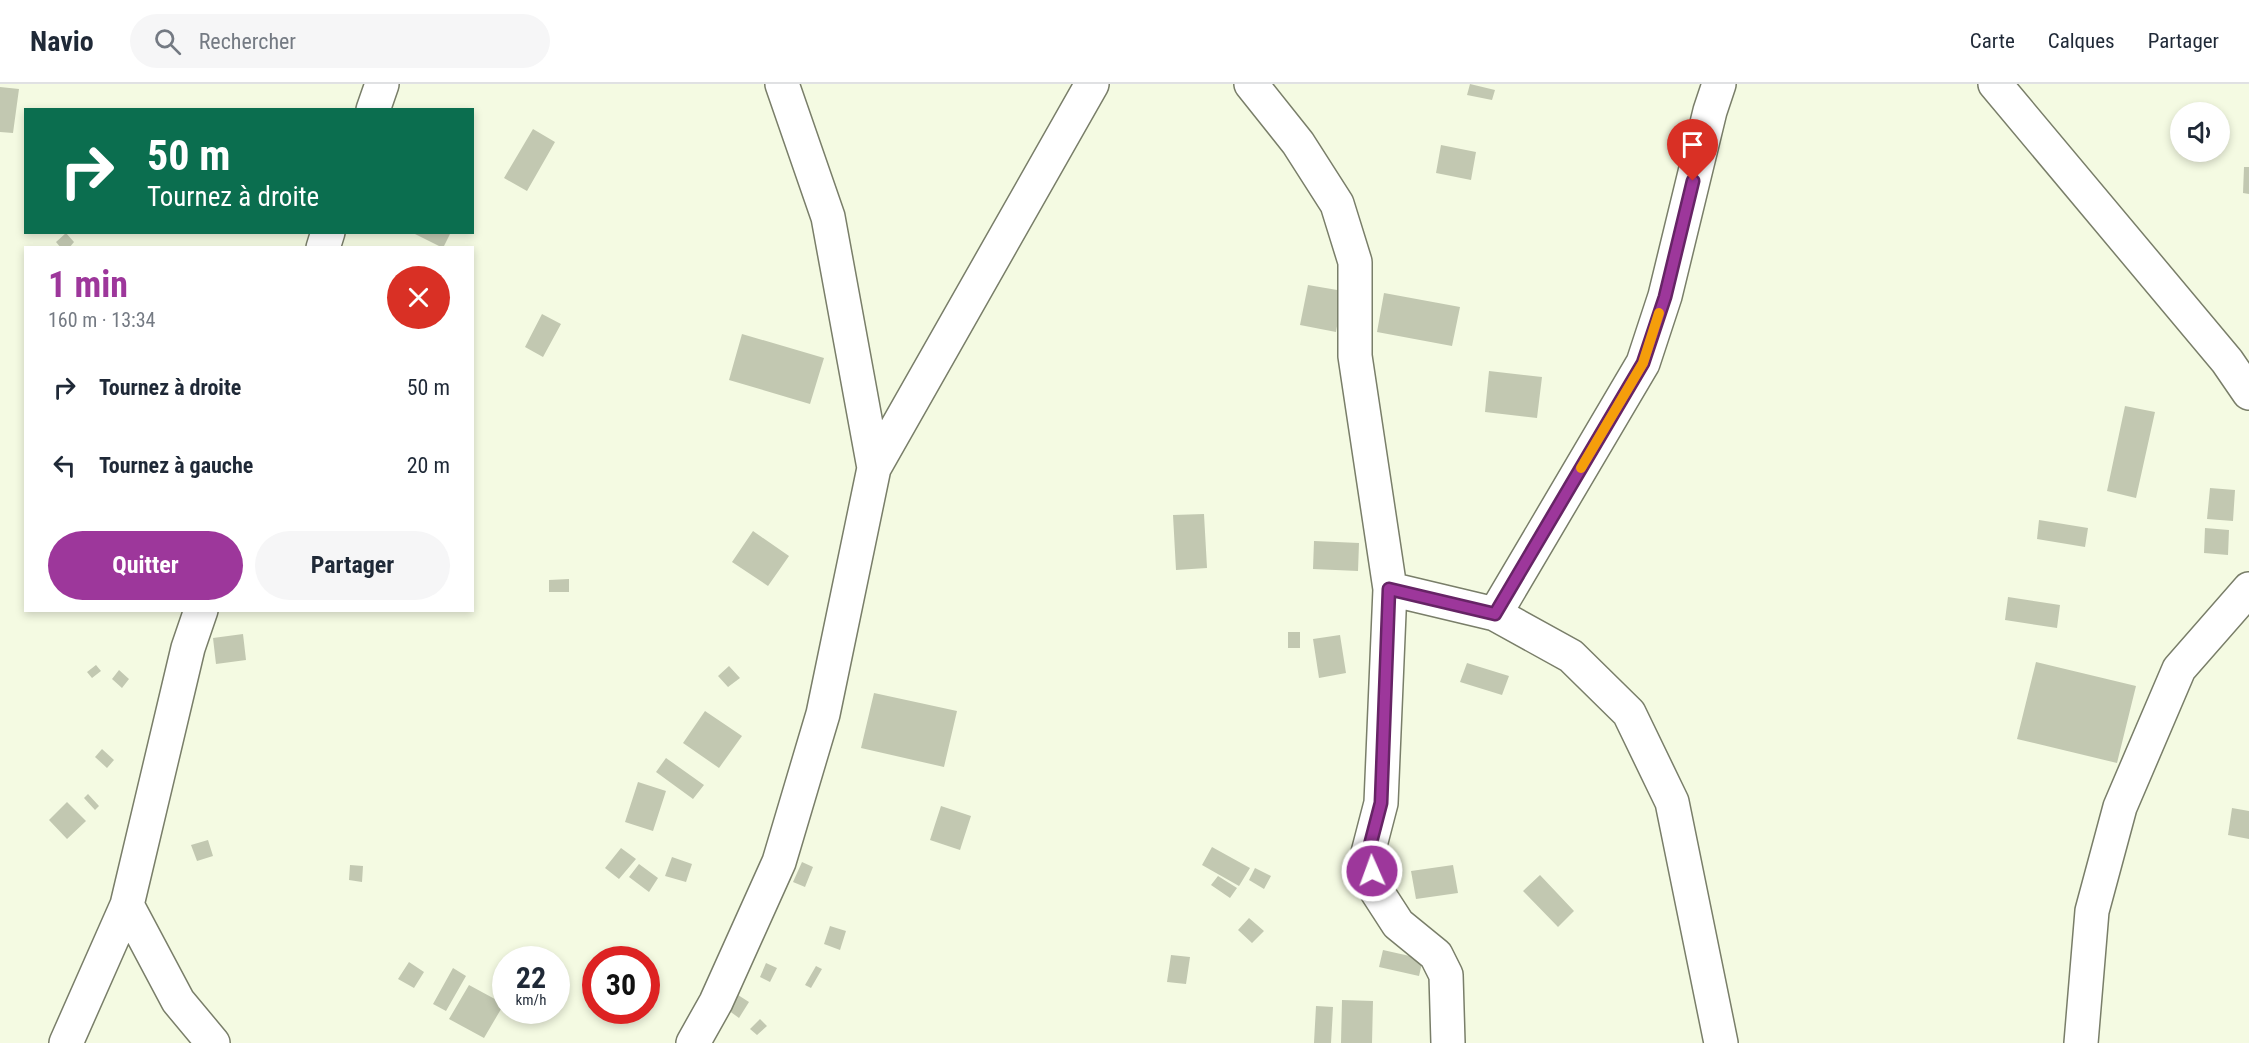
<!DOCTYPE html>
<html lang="fr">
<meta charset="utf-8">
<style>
:root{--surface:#fff;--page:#f6f6f7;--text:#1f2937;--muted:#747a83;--line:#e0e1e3;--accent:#9d379b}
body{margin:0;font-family:"Roboto Condensed",sans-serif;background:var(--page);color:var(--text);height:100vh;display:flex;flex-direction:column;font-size:22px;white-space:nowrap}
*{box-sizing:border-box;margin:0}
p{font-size:20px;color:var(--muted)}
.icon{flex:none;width:33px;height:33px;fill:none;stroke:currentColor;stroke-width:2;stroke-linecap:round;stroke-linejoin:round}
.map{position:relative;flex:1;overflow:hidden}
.side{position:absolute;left:24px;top:162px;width:450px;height:366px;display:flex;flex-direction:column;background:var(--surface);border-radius:0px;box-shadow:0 3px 9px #0003}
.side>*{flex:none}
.guide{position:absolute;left:24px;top:24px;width:450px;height:126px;border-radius:0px;box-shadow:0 3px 9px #0003;background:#0b6e4f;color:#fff;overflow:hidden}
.controls{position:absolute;left:2170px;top:18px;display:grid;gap:12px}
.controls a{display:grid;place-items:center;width:60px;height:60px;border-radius:50%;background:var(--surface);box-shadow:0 3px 9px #0003;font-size:30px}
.speed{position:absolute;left:492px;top:862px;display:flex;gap:12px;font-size:30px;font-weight:700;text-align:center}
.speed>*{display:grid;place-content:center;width:78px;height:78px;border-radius:50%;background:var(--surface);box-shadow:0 3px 9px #0003;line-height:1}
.speed small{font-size:15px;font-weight:400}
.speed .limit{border:9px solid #d22;background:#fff;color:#111}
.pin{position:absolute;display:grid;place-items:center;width:51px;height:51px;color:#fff;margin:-62px -26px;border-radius:50% 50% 50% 0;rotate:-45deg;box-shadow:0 0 6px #0007}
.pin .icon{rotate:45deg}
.me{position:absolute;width:66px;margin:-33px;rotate:358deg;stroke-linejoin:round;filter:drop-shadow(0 0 4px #0008)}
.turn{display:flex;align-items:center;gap:21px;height:126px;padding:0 24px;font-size:27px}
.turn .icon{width:78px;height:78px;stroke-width:2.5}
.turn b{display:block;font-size:42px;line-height:51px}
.round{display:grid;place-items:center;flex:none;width:63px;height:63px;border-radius:32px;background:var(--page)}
.overview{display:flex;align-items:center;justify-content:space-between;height:102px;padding:0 24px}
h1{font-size:36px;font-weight:700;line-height:45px;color:var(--accent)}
.primary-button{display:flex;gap:12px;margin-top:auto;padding:12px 24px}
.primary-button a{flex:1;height:69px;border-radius:36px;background:var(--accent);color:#fff;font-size:24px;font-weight:700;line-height:69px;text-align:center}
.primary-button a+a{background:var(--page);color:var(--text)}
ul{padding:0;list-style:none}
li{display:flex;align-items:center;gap:18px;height:78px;padding:0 24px}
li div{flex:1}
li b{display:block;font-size:22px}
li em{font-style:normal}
header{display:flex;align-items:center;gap:36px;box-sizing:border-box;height:84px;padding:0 30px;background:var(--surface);border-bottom:2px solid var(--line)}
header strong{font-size:28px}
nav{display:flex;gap:33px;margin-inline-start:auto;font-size:21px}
.search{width:420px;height:54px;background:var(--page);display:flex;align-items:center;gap:15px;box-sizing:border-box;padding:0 21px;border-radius:33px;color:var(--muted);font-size:22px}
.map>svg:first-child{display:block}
</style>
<header>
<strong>Navio</strong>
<div class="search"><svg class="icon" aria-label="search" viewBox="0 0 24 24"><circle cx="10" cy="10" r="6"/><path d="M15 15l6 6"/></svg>Rechercher</div>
<nav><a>Carte</a><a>Calques</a><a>Partager</a></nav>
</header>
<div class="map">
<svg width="2249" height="959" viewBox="0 0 2249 959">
<rect width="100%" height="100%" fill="#f4fae2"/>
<path fill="#c2c8b1" d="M1470,0L1495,6L1492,16L1467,11Z
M0,3L19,5L13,49L0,48Z
M533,45L555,58L527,107L504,94Z
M1441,61L1476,68L1471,96L1436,89Z
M2244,83H2249V110L2243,109Z
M411,148H451L443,164Z
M66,149L74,158L69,164H61L56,158Z
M1308,201L1343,207L1336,248L1300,241Z
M1384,209L1460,223L1452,262L1377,248Z
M542,230L561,240L543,273L525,263Z
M742,250L824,274L810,320L729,296Z
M1489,287L1542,293L1537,334L1485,328Z
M2125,322L2155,328L2136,414L2107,407Z
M2210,404L2235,406L2233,437L2207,435Z
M1204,430L1207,484L1176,486L1173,431Z
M2039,436L2088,444L2085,463L2037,455Z
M2205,444L2229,446L2228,471L2204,469Z
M753,447L789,472L768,502L732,478Z
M1314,457L1359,459L1358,487L1313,485Z
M569,495V508H549V496Z
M2008,513L2060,521L2057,544L2005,536Z
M1288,548H1300V564H1288Z
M243,550L246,576L216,580L213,554Z
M1340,551L1346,589L1319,594L1313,555Z
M2036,578L2136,602L2117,679L2017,655Z
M1467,579L1509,592L1502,611L1460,598Z
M96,581L101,587L92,594L87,588Z
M729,582L740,594L728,603L718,592Z
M119,586L129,595L122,604L112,595Z
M874,609L957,627L944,683L861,664Z
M705,627L742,652L719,684L683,659Z
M102,665L114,676L107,684L95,673Z
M666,674L704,701L693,715L656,688Z
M638,698L666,707L653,747L625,738Z
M88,710L99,722L95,726L84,714Z
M67,718L86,737L67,755L49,736Z
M941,722L971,732L960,766L930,756Z
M2232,724L2249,727V755L2228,751Z
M208,756L213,772L197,777L191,761Z
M1212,763L1250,784L1239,802L1202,781Z
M621,764L636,775L619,795L605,784Z
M672,773L692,780L686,798L665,792Z
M802,778L813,783L805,803L793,798Z
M639,780L658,794L649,808L629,793Z
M350,781L363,782L362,798L349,796Z
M1453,781L1458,809L1416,815L1411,787Z
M1255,784L1271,792L1264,805L1249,796Z
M1540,791L1574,827L1558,843L1523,807Z
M1218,792L1237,804L1230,814L1211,801Z
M1249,834L1264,847L1252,859L1238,846Z
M830,842L846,847L840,866L824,860Z
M1383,866L1423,875L1419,892L1379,883Z
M1171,871L1190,873L1186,900L1167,898Z
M409,878L424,888L414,904L398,895Z
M766,879L777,884L770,898L760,893Z
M816,882L822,885L811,904L805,901Z
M453,884L466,892L446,927L433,920Z
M469,901L504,920L484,954L449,935Z
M738,911L749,918L739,934L728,926Z
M1342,916L1373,917L1372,959H1341Z
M1316,922L1333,923L1331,959H1314Z
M760,935L767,942L757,951L750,945Z"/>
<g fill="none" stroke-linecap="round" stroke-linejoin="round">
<defs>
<path id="minor" d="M1251,0L1298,59L1337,120L1355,178V272L1390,505L1381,719L1368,769L1376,806L1398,840L1436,871L1446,891L1448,959
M1995,0L2227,277L2249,309
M373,26L382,0
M323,164L328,148
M874,384L1092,0
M1390,505L1495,530L1571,572L1629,629L1672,718L1721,959
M1495,530L1643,279L1665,212L1710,27L1719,0
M127,821L178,917L213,959
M66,959L127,821L188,564L201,526
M693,959L716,918L779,778L823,630L874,384L828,133L782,0
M2081,959L2092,827L2120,723L2179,585L2249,505"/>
</defs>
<use href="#minor" stroke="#797e69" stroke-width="36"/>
<use href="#minor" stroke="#fff" stroke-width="33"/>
</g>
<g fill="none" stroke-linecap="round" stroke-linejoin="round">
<defs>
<path id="route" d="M1372,787L1368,769L1381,719L1389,505L1495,530L1643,279L1665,213L1693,97"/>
</defs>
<use href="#route" stroke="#662465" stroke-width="15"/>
<use href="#route" stroke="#9d379b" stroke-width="10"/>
<path stroke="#f59e0b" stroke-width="10" d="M1581,384L1643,279L1659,229"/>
</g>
</svg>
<div class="controls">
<a><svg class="icon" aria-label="sound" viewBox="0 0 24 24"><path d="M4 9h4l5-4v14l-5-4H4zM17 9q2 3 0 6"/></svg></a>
</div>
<div class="speed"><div>22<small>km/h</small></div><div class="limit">30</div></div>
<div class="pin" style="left:1693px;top:97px;background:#d93025"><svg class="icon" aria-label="arrive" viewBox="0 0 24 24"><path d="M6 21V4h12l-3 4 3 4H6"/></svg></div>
<svg class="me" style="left:1372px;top:787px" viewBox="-20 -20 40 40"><circle r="17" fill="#9d379b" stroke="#fff" stroke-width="3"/><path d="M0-11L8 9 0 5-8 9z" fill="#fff"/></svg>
<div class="guide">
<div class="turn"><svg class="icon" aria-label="right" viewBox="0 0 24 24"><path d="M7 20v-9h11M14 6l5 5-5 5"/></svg><div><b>50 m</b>Tournez à droite</div></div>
</div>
<section class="side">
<div class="overview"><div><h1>1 min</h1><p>160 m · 13:34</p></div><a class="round" style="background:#d93025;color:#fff"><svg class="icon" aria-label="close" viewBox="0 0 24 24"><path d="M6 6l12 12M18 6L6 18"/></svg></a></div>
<ul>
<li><svg class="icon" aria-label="right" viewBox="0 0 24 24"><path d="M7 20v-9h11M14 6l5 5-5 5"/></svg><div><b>Tournez à droite</b></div><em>50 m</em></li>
<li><svg class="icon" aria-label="left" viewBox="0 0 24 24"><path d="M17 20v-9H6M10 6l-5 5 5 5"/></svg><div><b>Tournez à gauche</b></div><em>20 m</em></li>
</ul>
<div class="primary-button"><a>Quitter</a><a>Partager</a></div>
</section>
</div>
